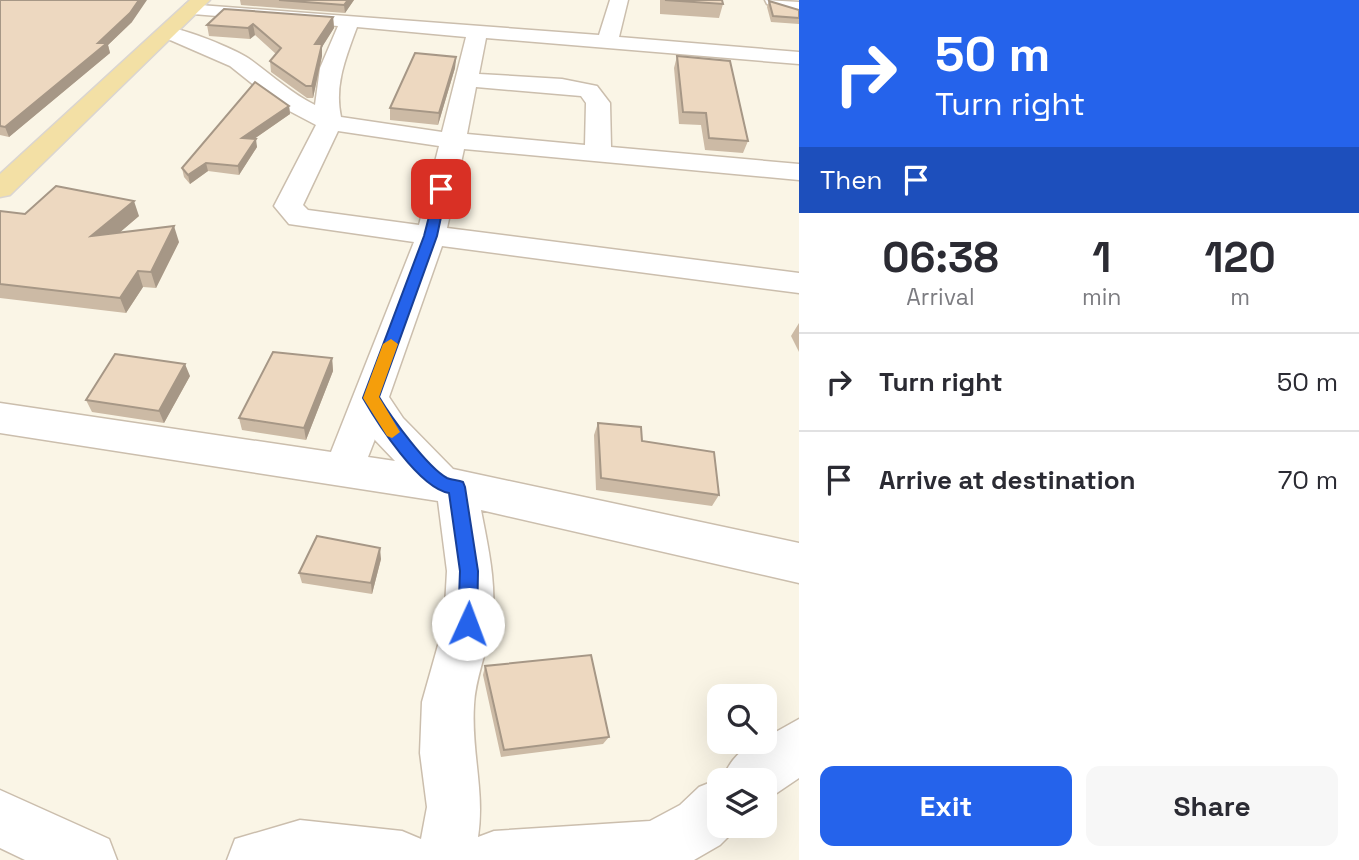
<!DOCTYPE html>
<style>
:root{--surface:#fff;--page:#f7f7f7;--text:#2b2b33;--muted:#7c7c81;--line:#e1e1e2;--accent:#2563eb}
body{margin:0;font-family:"Space Grotesk",sans-serif;background:var(--page);color:var(--text);height:100vh;display:flex;flex-direction:column;font-size:26px;white-space:nowrap}
*{box-sizing:border-box;margin:0}
p{font-size:23px;color:var(--muted)}
.icon{flex:none;width:38px;height:38px;fill:none;stroke:currentColor;stroke-width:2;stroke-linecap:round;stroke-linejoin:round}
.map{position:relative;flex:1;overflow:hidden}
.side{display:flex;flex-direction:column;background:var(--surface);width:560px}
.side>*{flex:none}
.hud{background:#2563eb;color:#fff;overflow:hidden}
.controls{position:absolute;left:707px;top:684px;display:grid;gap:14px}
.controls a{display:grid;place-items:center;width:70px;height:70px;border-radius:14px;background:var(--surface);box-shadow:0 7px 28px #0002;font-size:35px}
.pin{position:absolute;display:grid;place-items:center;width:60px;height:60px;color:#fff;margin:-30px;border-radius:14px;box-shadow:0 4px 10px #0006}
.me{position:absolute;width:77px;margin:-38px;rotate:2deg;stroke-linejoin:round;filter:drop-shadow(0 0 5px #0008)}
.turn{display:flex;align-items:center;gap:24px;height:147px;padding:0 21px;font-size:32px}
.turn .icon{width:91px;height:91px;stroke-width:2.5}
.turn b{display:block;font-size:49px;line-height:60px}
.then{display:flex;align-items:center;height:66px;padding:0 21px;background:#0003;gap:14px;font-size:26px}
.eta{display:flex;justify-content:space-evenly;align-items:center;height:119px;text-align:center}
.eta b{font-size:42px;font-weight:700;line-height:49px}
.cta{display:flex;gap:14px;margin-top:auto;padding:14px 21px}
.cta a{flex:1;height:80px;border-radius:14px;background:var(--accent);color:#fff;font-size:28px;font-weight:700;line-height:80px;text-align:center}
.cta a+a{background:var(--page);color:var(--text)}
ul{padding:0;list-style:none}
li{display:flex;align-items:center;gap:21px;height:98px;padding:0 21px;border-top:2px solid var(--line)}
li div{flex:1}
li b{display:block;font-size:26px}
li em{font-style:normal}
main{display:flex;flex:1;min-height:0}
.map>svg:first-child{display:block}
</style>
<main>
<div class="map">
<svg width="799" height="860" viewBox="0 0 799 860">
<rect width="100%" height="100%" fill="#faf5e6"/>
<g fill="none" stroke-linecap="round" stroke-linejoin="round">
<defs>
<path id="minor" d="M610,0H628L619,37L799,52V64L486,38L479,74L562,79L597,86L610,103L611,147L799,164V180L464,149L447,228L799,273V293L442,246L389,397L403,418L453,469L799,543V583L481,510C488,547 498,588 491,626C487,652 475,679 474,705C471,752 485,791 478,837L494,831L650,821L680,805L699,787L719,779L722,780C728,763 744,742 765,742V738L799,719V778L765,801V780H719V826H739L720,845L694,860H227L235,839L300,820L402,831L421,839L427,807L420,753L422,702L444,624L447,571L438,501L0,433V403L331,452L414,242L289,224L274,206L316,125L280,106L230,66L161,36L158,32L161,28C176,24 234,49 248,58C271,74 290,93 315,105L320,68L338,26L193,14L183,8L186,4L599,35ZM357,27L466,37L442,132L341,117C334,85 346,57 357,27ZM476,87L581,96L586,103L585,145L467,134ZM338,131L439,146L419,225L308,210L303,205ZM375,439V440L395,461L368,457Z
M765,0L799,2V14L767,4Z
M0,790L109,839L117,860H25L0,848Z"/>
<path id="major" d="M190,0H210L10,195L0,197V174Z"/>
</defs>
<use href="#minor" stroke="#cbbead" stroke-width="3"/>
<use href="#major" stroke="#dad5d1" stroke-width="3"/>
<use href="#minor" fill="#fff" fill-rule="evenodd"/>
<use href="#major" fill="#f3e0a5" fill-rule="evenodd"/>
</g>
<path fill="#ccbaa5" d="M0,0L132,22L108,45L110,53L9,137L0,135Z
M240,0H354L345,13L241,5Z
M660,0H722L723,4L719,18L660,14Z
M769,1L799,10V24L771,22L767,7Z
M333,17L334,28L322,47V56L313,98H307L271,72L270,61L276,54L255,35L250,39L209,36L207,25Z
M677,56L748,141L743,153L705,150L701,125L679,124L674,68Z
M456,57L455,68L438,125L390,120V108Z
M289,106L290,114L254,139L257,147L239,175L208,171L190,184L184,177L182,168Z
M0,211L25,214L139,216L119,233L179,242L156,288L143,287L126,313L0,298Z
M799,323V352L791,336Z
M332,358L333,371L306,440L242,430L239,418Z
M190,376L164,423L92,412L86,400Z
M598,423L719,495L712,506L596,490L594,435Z
M381,559L372,594L302,583L299,573Z
M485,666L609,737L603,744L501,757L483,675Z"/>
<path fill="#a69786" d="M139,0H147L132,22L108,45L110,53L9,137L5,127Z
M348,0H354L345,13L344,5Z
M333,17L334,28L322,47V56L313,98L312,86L315,44Z
M253,24L255,35L250,39L248,28Z
M456,57L455,68L438,125L439,113Z
M289,106L290,114L244,146L242,138Z
M256,139L257,147L239,175L238,166Z
M206,163L208,171L190,184L188,175Z
M134,201L139,216L98,251L91,236Z
M174,226L179,242L156,288L151,272Z
M138,271L143,287L126,313L120,298Z
M332,358L333,371L306,440L304,428Z
M185,364L190,376L164,423L159,411Z
M380,548L381,559L372,594L371,583Z"/>
<path fill="#edd8c0" stroke="#a69786" stroke-width="2" d="M0,0H139L130,13L98,43H107L5,127L0,126Z
M279,0H348L344,5Z
M665,0H722L723,4Z
M769,1L799,10V18L773,16Z
M224,9L333,17L315,44H322L312,86H306L270,61L281,48L253,24L248,28L207,25Z
M415,53L456,57L439,113L390,108Z
M677,56L730,61L748,141L709,138L706,113L683,112Z
M255,82L289,106L242,138L256,139L238,166L206,163L188,175L182,168Z
M56,186L134,201L91,236L174,226L151,272L138,271L120,298L0,284V211L25,214Z
M273,352L332,358L304,428L239,418Z
M115,354L185,364L159,411L86,400Z
M598,423L641,427L642,441L714,452L719,495L601,478Z
M317,536L380,548L371,583L299,573Z
M591,655L609,737L504,750L485,666Z"/>
<path fill="#2563eb" stroke="#184099" stroke-width="2" d="M441,185L447,189L437,236L379,397C391,417 427,467 447,478C451,480 458,480 463,482L465,487L478,571L477,624L475,631L468,633L461,631L458,624L460,571L449,493C419,488 378,424 363,398L424,236L436,189Z"/>
<path fill="#f59e0b" d="M391,339L398,344L379,397L400,432L392,438L387,436L363,398L383,344Z"/>
</svg>
<div class="controls">
<a><svg class="icon" aria-label="search" viewBox="0 0 24 24"><circle cx="10" cy="10" r="6"/><path d="M15 15l6 6"/></svg></a>
<a><svg class="icon" aria-label="layers" viewBox="0 0 24 24"><path d="M12 4l9 5-9 5-9-5zM3 14l9 5 9-5"/></svg></a>
</div>
<div class="pin" style="left:441px;top:189px;background:#d93025"><svg class="icon" aria-label="arrive" viewBox="0 0 24 24"><path d="M6 21V4h12l-3 4 3 4H6"/></svg></div>
<svg class="me" style="left:468px;top:624px" viewBox="-20 -20 40 40"><circle r="19" fill="#fff"/><path d="M0-13L10 11 0 6-10 11z" fill="#2563eb"/></svg>
</div>
<section class="side">
<div class="hud">
<div class="turn"><svg class="icon" aria-label="right" viewBox="0 0 24 24"><path d="M7 20v-9h11M14 6l5 5-5 5"/></svg><div><b>50 m</b>Turn right</div></div>
<div class="then">Then<svg class="icon" aria-label="arrive" viewBox="0 0 24 24"><path d="M6 21V4h12l-3 4 3 4H6"/></svg></div>
</div>
<div class="eta">
<div><b>06:38</b><p>Arrival</p></div>
<div><b>1</b><p>min</p></div>
<div><b>120</b><p>m</p></div>
</div>
<ul>
<li><svg class="icon" aria-label="right" viewBox="0 0 24 24"><path d="M7 20v-9h11M14 6l5 5-5 5"/></svg><div><b>Turn right</b></div><em>50 m</em></li>
<li><svg class="icon" aria-label="arrive" viewBox="0 0 24 24"><path d="M6 21V4h12l-3 4 3 4H6"/></svg><div><b>Arrive at destination</b></div><em>70 m</em></li>
</ul>
<div class="cta"><a>Exit</a><a>Share</a></div>
</section>
</main>
